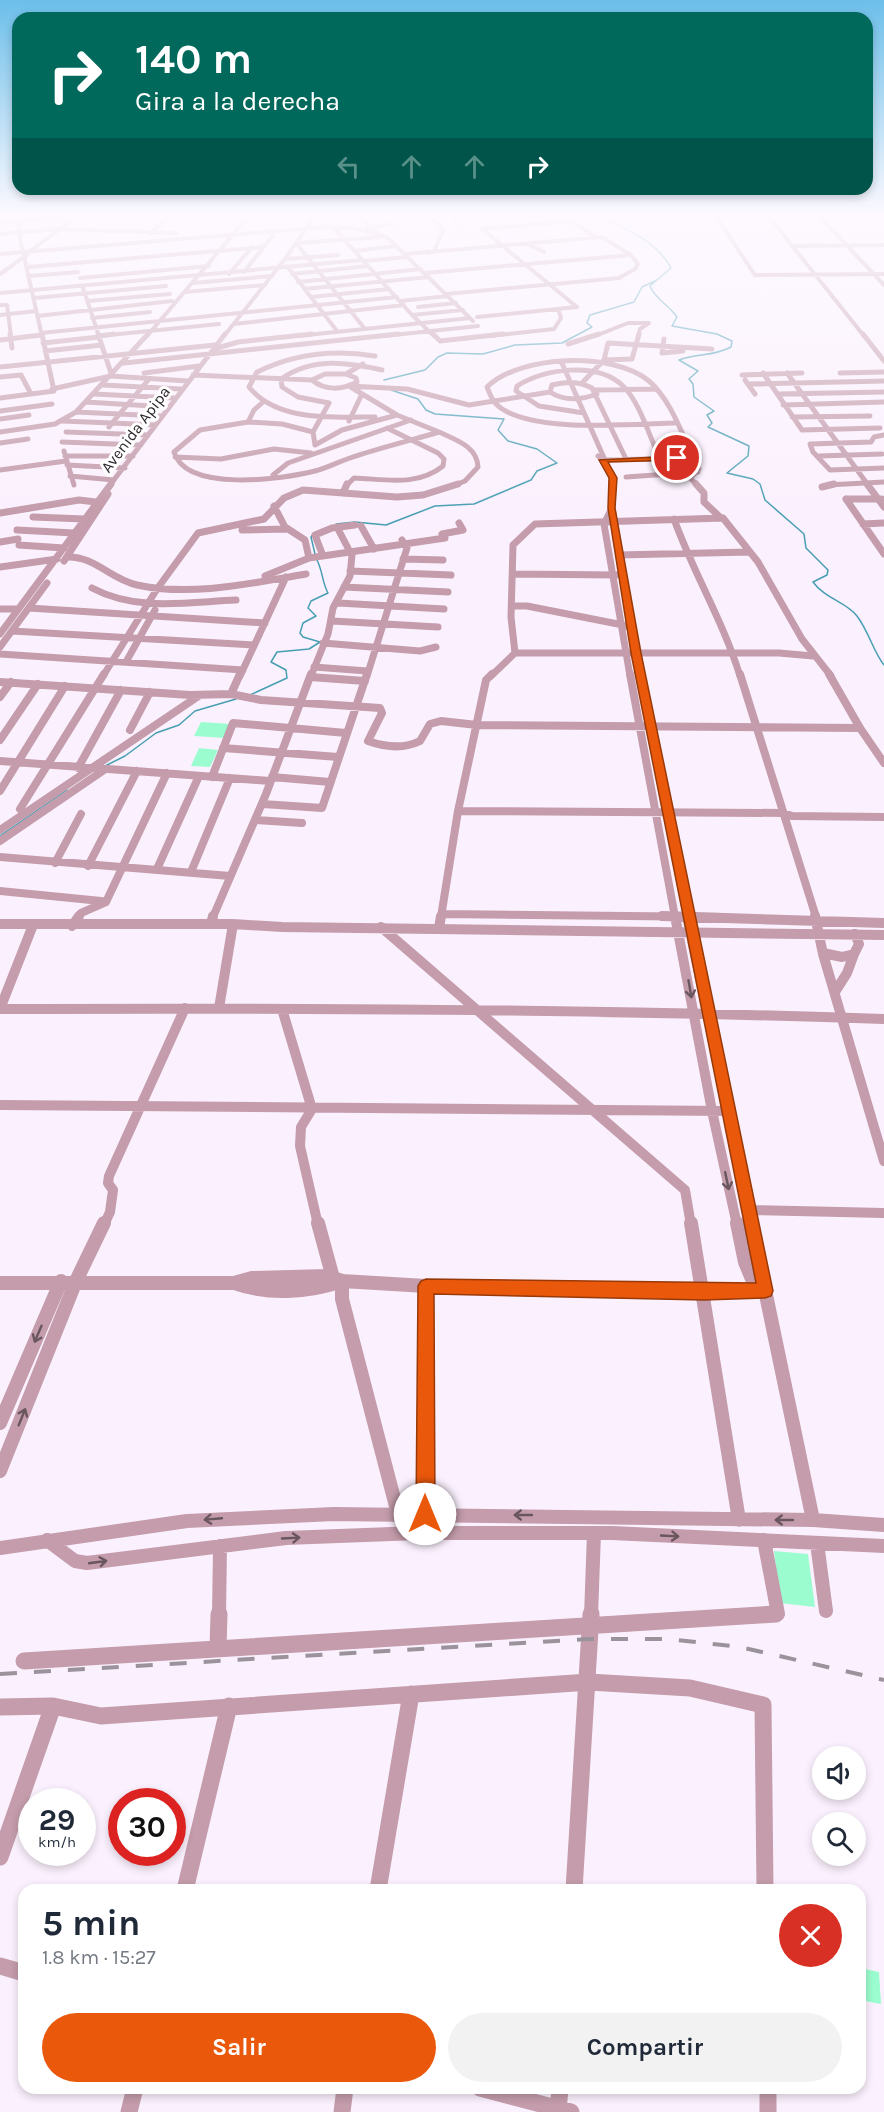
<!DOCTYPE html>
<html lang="es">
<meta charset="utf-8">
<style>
:root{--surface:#fff;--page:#f2f2f3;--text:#1f2937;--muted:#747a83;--accent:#ea580c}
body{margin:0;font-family:Karla,sans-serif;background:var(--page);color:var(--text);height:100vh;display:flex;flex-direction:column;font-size:22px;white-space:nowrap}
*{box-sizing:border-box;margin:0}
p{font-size:20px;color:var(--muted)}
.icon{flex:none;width:33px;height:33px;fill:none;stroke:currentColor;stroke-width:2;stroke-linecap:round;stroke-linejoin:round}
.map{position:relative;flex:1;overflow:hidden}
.panel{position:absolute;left:18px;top:1884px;width:848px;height:210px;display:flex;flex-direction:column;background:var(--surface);border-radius:18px;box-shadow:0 3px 9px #0003}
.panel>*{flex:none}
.top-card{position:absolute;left:12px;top:12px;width:861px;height:183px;border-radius:18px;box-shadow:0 3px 9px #0003;background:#00695c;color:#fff;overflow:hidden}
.buttons{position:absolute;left:812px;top:1746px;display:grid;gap:12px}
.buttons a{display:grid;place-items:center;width:54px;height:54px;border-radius:50%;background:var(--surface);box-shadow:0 3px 9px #0003;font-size:30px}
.speed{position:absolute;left:18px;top:1788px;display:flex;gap:12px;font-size:30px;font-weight:700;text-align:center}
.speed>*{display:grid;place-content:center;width:78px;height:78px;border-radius:50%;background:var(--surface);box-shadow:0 3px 9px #0003;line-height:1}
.speed small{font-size:15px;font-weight:400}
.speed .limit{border:9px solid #d22;background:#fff;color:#111}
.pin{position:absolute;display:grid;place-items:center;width:51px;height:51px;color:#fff;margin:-26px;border:3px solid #fff;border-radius:50%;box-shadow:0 2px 6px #0007}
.me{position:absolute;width:66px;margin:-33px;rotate:0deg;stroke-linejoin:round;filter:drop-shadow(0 0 4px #0008)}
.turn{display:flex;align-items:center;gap:21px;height:126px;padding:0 24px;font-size:27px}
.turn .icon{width:78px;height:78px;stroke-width:2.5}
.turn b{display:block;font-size:42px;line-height:51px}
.lanes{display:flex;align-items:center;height:57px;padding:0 24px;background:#0003;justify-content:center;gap:30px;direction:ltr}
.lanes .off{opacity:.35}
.round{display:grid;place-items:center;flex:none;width:63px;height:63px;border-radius:32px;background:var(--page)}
.summary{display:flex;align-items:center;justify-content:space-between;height:102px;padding:0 24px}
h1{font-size:36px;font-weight:700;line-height:45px}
.primary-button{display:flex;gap:12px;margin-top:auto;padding:12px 24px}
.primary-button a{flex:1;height:69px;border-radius:36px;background:var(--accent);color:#fff;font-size:24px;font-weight:700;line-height:69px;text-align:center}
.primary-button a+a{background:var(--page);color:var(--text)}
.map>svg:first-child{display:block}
</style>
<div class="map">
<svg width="884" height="2112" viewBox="0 0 884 2112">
<rect width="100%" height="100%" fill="#fbf1fe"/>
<path fill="#9bfdcf" d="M201,722L231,724L225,738L194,736Z
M199,748L218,750L210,767L191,766Z
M774,1551L808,1554L815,1607L780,1603Z
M860,1968L879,1972L881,2004L860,2000Z"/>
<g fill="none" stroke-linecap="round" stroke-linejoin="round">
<path stroke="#479eb3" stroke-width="1.5" d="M456,218L454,223L460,225
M601,218C628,229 657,242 671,268L650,286C654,298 670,306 677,317L672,326L717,334L732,341L731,347C712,357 697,353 679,360L698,371L689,379L693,384L694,397L714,411L707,415L712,423L708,427L749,446L748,456L727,473L753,479L760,484L765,500L804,534L806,548L828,570L827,575L813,582C825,599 847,602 857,616C869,632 874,653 884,665
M877,218L884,219
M384,380L425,370L438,357L447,353L483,354L515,345L562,343L592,327L587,323L590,315L634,302L642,287L657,280
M336,524L355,522L386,525L435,506L474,504L531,480L537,471L557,463L537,449L508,441L498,430L504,419L435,414L426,410L418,399L391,390
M314,533L311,537L315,554
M250,695L287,678L286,670L271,662L277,652L309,649L320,642L303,637L300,633L303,623L316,616L308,608L311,601L328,593C322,582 323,572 317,560
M105,766L125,756L156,733L179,725L195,711L236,699
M0,836L67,790"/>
<path stroke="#c49cab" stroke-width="4" d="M18,218L20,239L42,336
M362,218L377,233L388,238L473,321
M429,218L441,225L443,231L434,251L429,253
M568,218L595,237
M717,218L755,275L884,274
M770,218L864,336
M821,218L884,285
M0,222L63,218
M333,227L412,315L434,336
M368,228L393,224
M482,229L577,307
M482,229L571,221
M0,234L60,229L176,233
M150,234L167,218
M296,243L365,329
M296,243L380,237
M526,243L544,252
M792,246L884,245
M30,251L75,218
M354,251L396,246
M0,254L326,227L353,228L378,234
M404,254L602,237L631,255L638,264L635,269L619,278L446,294
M285,259L338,255
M364,261L407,257
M287,266L337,331
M28,267L264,247
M244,272L273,235
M425,273L631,255
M0,274L28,254
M229,274L252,247
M292,274L368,266
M29,276L78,272
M80,278L209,266
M298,282L421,269
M193,283L272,276
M83,288L99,336
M304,289L429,277
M185,292L265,285
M0,293L362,260
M311,297L389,289
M34,298L166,286
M88,301L170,294
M400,301L448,296
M0,305H7L11,336
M418,307L456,303
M0,315L36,311
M412,315L463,310
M37,316L172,301
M477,317L577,307
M92,318L150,312
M234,324L404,305
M41,333L397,297
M34,336L41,335
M99,336L219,324
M147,336L247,218
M224,336L285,259L313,218
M297,336L470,318
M384,336L478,326
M489,336L554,329L561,318L558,309
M595,336L628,323H649L640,329L638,336"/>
<path stroke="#c49cab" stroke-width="5" d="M10,334L12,348
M98,334L111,373
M433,334L440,341L503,334
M863,334L884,361
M98,336L114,334
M664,339L662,353L683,351
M0,340L41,335
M43,343L99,337
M568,344L599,334
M214,349L238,342L312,334
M45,351L102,345
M375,356C333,349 295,353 257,372L249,387C277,422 334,417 375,417
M604,360L608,343L712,349
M561,361L613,478V485
M124,363L398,334
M0,367L215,345
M144,373L199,366
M763,373L802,430L880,428
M787,373L868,485
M840,373L884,372
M325,374H346L356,378L357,382C342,390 325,391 312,380Z
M346,374L363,364
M193,375L312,380
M742,375L802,373
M0,377L21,375L31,394
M745,380L755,394
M582,383L604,360L632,359L639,334
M748,384L884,381
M103,385L181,389
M349,386L407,389L469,405L550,392C565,402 581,400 597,394
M349,386L397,415L439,432
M52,389L111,376L188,381
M595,390L656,389
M550,392L552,385C566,381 579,381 592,388L626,459
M94,394L174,398
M777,394L884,392
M0,398L54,391L42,334
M86,402L168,407
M263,402L254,410L248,422L282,424L313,432L315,445L342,430L397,415
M783,405L884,402
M0,411L52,404
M76,412L161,416
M584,413L539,406L516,391L517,386C544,369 596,361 622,385C639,400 650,438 660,459
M792,417L870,416
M0,419L29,415
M62,421L112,423L149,379
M349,421L362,394
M248,422L200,430L174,452C186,493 283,479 315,471C327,468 338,462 350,458C379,448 409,441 439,432C456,440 477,446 478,467L465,481L455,485
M675,423C633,424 526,434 496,404C492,400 489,392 487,387C519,355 613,351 649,381C673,402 684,441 699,469L690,478L697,485
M109,427L112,423L155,425
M0,432L55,424L76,412L148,334
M66,432L148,435
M313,432L329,403L298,397L282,387L281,379C312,357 347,362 382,370
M884,435L874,437L871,442L810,444L813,452L830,470L884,468
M62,442L141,445
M0,443L28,439
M64,451L74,485
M65,456H133
M598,456L603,460L693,458
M819,456L882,454
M175,457L221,459L274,449L311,453
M67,465L125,468
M0,470L66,461
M273,475L288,463L411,420
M70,476L114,480
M626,477L698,472
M110,485L225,334
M347,485L354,478C385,479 417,487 443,466L444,459L438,453L387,428
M827,485L884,482"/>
<path stroke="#c49cab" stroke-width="7" d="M613,484L612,508L604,524L630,676
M696,484L704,493V502L721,518
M867,484L884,507
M822,487L834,484
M343,493L347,484
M846,499L884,554
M846,499H882
M274,506L285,527L305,540L309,558
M612,508L640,676
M0,513L79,500L96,502
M33,517L84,519
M674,519C693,572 723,621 740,676
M863,524L884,523
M361,526L374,549
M337,527L350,552
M17,530L74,533
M242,530L287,529
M0,542L18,539
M19,545L64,548
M619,555L749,552
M323,556L315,535L332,528L355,525
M67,557C95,556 110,579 137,585C192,597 252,583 306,574
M403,559L443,560
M64,561L108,494
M0,567L57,559
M350,571L451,575
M513,574L617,575
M265,576L309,558L445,538L442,534L463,530L459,523
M344,587L448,592
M92,588C137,612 188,602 236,600
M338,603L444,609
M513,606H527L628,626
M29,608L265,623
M0,609H18
M332,621L438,627
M12,631L254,645
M0,634L111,484
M323,643L420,651L436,647
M0,647L47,583
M515,653L511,617L513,545L535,524L723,518L758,562L802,639L831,676
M0,654L243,670
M126,662L155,610
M314,667L367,671
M103,676L157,589L198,533L264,519L284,498L303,490L397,497L423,495L458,484
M240,676L286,577
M311,676L328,634L333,608L350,576L352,555
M367,676L407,548L402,540
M491,676L515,653H779L813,656"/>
<path stroke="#c49cab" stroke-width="8" d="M630,674L675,917
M640,674L687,917
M740,674L816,917
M829,674L860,728L884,763
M310,677L365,681
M0,682L190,695L231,694L261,700L380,708L382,713L368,741C385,747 404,749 420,741L430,724L441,721L477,725L860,728
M231,694L240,674
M0,697L11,682
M130,730L150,692
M0,740L38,684
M223,748L338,757
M0,761L270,781
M78,768L121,690
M212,777L233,723L346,733
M272,777L330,782
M0,791L65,686
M263,804L322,808L367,674
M20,809L104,674
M458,811L783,813L792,816L884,817
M256,820L302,823
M0,830L200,695
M0,841L104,770
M0,857L230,876
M55,863L81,814
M88,866L137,771
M157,869L199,776
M191,872L230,778
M0,891L101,901
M442,914L723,917
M78,917L81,913L106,902L167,773
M213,917L266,794L311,674
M441,917L458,811L486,680L492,674"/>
<path stroke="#c49cab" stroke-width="10" d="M662,916L884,923
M675,916L712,1111L737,1225
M687,916L751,1225
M815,916L823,954L884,1161
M0,924H233L282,927L884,935
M211,924L213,916
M72,926L79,916
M381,927L685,1190L691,1225
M439,928L441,916
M823,953L842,957L854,954L859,944L855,934
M835,992L847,973L854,954
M219,1008L233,924
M0,1009C295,1008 589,1009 884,1019
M0,1009L33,925
M282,1009L312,1109L301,1127L300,1146L318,1225
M0,1105L729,1111
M749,1210L884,1213
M104,1225L110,1212L113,1190L108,1183L109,1176L185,1008"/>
<path stroke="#c49cab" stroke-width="14" d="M318,1223L333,1278
M691,1223L739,1520
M737,1223L745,1262L757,1291
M751,1223L813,1520
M0,1283H234L252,1278L327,1276L342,1281L426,1286L762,1291
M234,1283C268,1295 308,1293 342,1281V1299L398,1514
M0,1423L61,1281
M0,1471L76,1281L104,1223
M425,1514L426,1286
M47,1540L75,1561L87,1563L286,1538L418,1533H612L884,1546
M817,1543L826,1611
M0,1548L187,1521L334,1514L813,1520L884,1525
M219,1616L220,1546
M591,1616L594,1533
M751,1616L778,1614L764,1540"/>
<path stroke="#c49cab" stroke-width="17" d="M218,1648L219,1614
M24,1661L776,1614
M0,1707L53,1706L101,1716L589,1682L690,1688L763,1705L765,1890
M0,1857L53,1706
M185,1890L229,1706
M378,1890L411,1694
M574,1890L591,1614
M0,1966L24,1973
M480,2088L571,2112
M768,2088V2112
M129,2112L135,2088
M342,2112L345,2088
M558,2112L560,2088"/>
<path stroke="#9a939c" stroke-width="4" stroke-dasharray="17 17" stroke-linecap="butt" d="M0,1674L588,1639H668L740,1647L884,1680"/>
</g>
<defs><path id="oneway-shaft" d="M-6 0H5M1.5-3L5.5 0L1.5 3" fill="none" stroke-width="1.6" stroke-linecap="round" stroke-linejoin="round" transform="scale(1.5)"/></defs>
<g stroke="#69565f">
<use href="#oneway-shaft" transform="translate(690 989) rotate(80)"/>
<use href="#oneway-shaft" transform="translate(727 1181) rotate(78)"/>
<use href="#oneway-shaft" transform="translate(38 1334) rotate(113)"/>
<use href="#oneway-shaft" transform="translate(22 1417) rotate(-68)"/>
<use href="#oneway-shaft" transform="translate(523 1515) rotate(-180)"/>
<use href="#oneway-shaft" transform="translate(213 1519) rotate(175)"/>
<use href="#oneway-shaft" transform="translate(784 1520) rotate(180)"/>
<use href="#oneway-shaft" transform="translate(670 1536) rotate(3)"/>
<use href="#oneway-shaft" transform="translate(291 1538) rotate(-3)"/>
<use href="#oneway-shaft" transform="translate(98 1562) rotate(-8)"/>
</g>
<linearGradient id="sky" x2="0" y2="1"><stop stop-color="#6cbfea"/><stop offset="0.42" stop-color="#fdf9ff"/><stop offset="1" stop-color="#fdf9ff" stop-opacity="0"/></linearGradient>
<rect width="884" height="513" fill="url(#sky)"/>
<path fill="#ea580c" stroke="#983908" stroke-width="1.5" d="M677,456L679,460L608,462L617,478L615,508L641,653L773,1291L771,1296L765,1298L704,1300L434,1294L435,1514L432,1521L425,1524L419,1521L416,1514L418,1286L421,1281L426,1279L756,1283L631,653L608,508L609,478L599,460Z"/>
<g text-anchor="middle" stroke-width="6" stroke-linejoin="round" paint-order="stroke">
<g font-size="16" fill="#2c282d" stroke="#fff">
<text transform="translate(135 429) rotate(-53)" y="6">Avenida Apipa</text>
</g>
</g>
</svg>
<div class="buttons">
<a><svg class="icon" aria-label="sound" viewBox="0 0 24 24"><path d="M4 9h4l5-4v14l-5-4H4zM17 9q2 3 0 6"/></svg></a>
<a><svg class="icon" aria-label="search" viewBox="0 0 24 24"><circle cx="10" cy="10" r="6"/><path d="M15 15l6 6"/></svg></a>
</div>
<div class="speed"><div>29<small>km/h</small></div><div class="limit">30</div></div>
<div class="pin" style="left:677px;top:458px;background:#d93025"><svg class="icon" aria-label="arrive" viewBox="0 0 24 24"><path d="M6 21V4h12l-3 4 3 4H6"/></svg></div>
<svg class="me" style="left:425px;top:1514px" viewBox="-20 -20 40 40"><circle r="19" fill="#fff"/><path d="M0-13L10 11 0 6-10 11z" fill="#ea580c"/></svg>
<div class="top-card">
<div class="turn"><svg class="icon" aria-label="right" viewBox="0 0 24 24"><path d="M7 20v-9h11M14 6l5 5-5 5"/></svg><div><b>140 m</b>Gira a la derecha</div></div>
<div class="lanes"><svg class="icon off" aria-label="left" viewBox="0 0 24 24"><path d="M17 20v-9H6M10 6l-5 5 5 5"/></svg><svg class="icon off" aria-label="ahead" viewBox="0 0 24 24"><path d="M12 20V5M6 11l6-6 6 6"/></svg><svg class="icon off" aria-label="ahead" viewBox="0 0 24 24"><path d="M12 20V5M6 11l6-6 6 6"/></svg><svg class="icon" aria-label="right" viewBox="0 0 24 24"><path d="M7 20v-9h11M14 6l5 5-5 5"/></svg></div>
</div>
<section class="panel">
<div class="summary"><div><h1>5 min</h1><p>1.8 km · 15:27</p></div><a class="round" style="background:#d93025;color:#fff"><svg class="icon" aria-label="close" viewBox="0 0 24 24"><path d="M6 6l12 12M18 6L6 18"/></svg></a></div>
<div class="primary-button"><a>Salir</a><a>Compartir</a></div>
</section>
</div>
